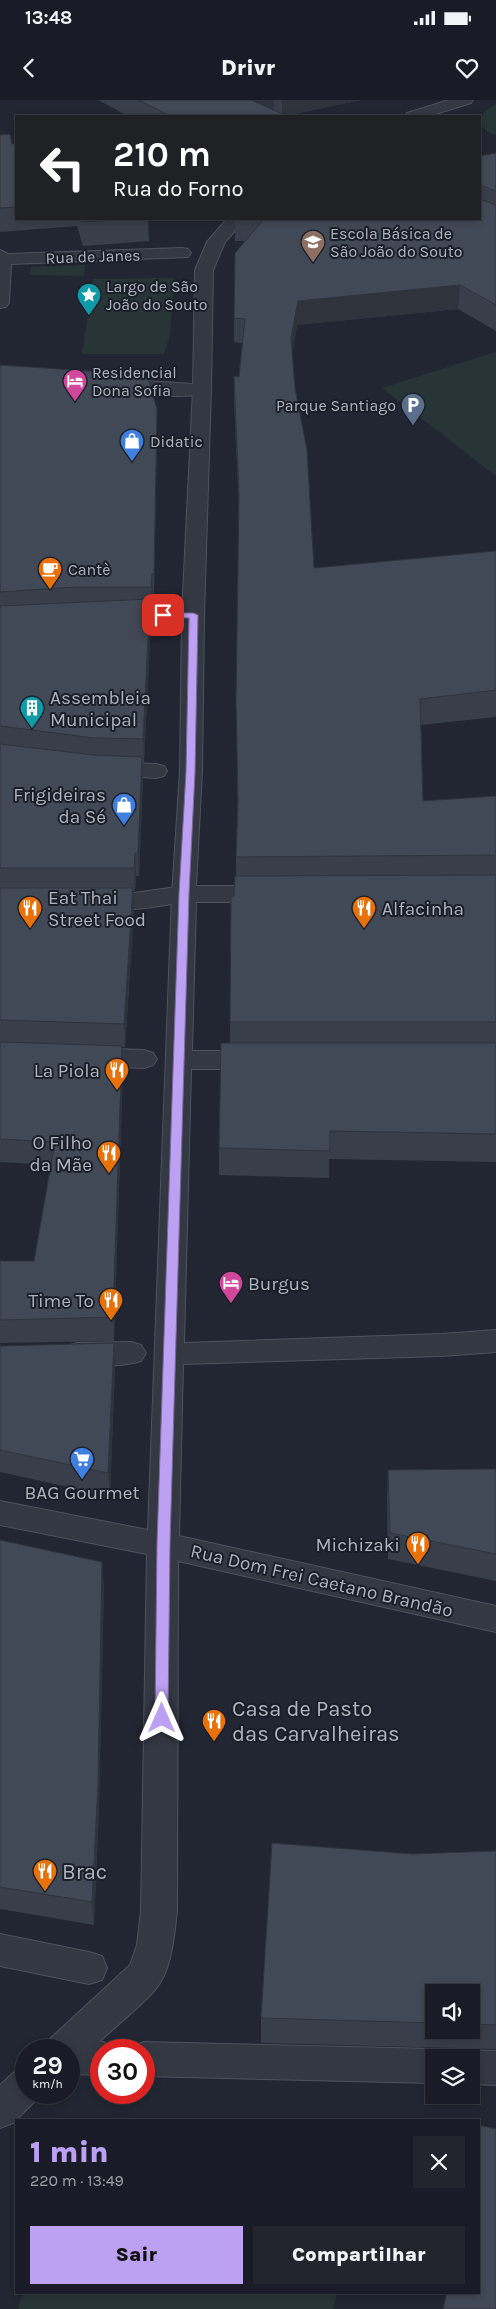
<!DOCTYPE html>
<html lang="pt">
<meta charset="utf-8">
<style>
:root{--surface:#191c26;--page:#22252e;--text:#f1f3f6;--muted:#9fa1a7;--line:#373a43;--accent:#bca0f2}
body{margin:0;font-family:Karla,sans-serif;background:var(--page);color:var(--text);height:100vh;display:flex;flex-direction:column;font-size:19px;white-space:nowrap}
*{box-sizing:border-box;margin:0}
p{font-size:16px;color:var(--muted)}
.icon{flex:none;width:28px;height:28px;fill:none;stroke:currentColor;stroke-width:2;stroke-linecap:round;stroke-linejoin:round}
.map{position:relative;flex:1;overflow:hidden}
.drawer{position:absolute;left:15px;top:2019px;width:465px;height:175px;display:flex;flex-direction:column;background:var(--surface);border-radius:0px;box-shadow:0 2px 8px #0003,0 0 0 1px var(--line)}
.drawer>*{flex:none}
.hud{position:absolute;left:15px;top:15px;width:466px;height:105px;border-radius:0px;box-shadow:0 2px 8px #0003,0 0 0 1px var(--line);background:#202124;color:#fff;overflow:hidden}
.fabs{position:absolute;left:425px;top:1884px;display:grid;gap:10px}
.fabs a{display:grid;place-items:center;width:55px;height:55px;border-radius:0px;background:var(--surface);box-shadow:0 2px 8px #0003,0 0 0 1px var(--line);font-size:25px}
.speed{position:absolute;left:15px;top:1939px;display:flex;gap:10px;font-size:25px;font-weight:700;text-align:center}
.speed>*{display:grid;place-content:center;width:65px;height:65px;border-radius:50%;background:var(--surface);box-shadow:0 2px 8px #0003,0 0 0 1px var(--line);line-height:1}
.speed small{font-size:12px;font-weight:400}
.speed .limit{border:8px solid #d22;background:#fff;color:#111}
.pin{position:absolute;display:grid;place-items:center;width:42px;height:42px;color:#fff;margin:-21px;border-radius:10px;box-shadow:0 2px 8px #0006}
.me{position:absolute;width:55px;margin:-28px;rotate:0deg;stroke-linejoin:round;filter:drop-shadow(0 0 4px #0008)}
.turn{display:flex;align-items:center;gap:18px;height:105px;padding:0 15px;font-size:22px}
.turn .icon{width:65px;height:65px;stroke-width:2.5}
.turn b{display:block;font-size:35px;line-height:42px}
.round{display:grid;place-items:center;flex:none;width:52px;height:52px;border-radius:0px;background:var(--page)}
.head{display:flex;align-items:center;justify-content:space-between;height:85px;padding:0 15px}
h1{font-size:30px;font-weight:800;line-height:38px;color:var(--accent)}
.primary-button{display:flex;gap:10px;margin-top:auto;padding:10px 15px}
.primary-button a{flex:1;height:58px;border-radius:0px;background:var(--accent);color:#111;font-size:20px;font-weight:800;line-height:58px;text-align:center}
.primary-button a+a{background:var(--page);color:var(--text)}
.status{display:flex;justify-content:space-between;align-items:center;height:35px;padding:0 25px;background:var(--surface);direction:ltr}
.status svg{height:14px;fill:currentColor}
header{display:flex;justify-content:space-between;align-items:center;height:65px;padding:0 15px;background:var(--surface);font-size:22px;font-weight:800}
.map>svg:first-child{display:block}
</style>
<div class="status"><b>13:48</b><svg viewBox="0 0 49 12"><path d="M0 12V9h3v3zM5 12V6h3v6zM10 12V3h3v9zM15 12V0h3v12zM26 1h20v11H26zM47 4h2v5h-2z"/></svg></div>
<header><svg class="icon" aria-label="back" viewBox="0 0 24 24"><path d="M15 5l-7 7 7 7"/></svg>Drivr<svg class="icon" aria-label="heart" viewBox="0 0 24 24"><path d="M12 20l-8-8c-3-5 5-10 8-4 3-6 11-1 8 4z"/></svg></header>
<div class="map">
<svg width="496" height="2209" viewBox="0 0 496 2209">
<rect width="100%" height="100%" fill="#212632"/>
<path fill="#273537" d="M496,4V35L489,33L480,25C481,13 486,10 496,4Z
M85,165L84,176L30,175L31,167Z
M174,178L170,235L164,254H82L93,179Z
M495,252L496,253V376L382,288Z
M23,2193V2192L337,2193L333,2209H18Z"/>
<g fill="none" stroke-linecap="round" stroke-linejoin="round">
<defs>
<path id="service" d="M193,510L199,512L201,515L199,518L123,521L117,519L115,516L117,513L123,511Z"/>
<path id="pedestrian" d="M182,148L188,149L191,153L188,157L11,164L9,203L6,207L0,208V150L8,154Z
M114,279L209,285L211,289L209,293C185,299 132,295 107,289L105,285L107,281Z
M105,662L156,664L164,666L167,671L164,676L156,678L97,674L94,669L97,664Z
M184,786L193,789L196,794L193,799C163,807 117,814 87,806L84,801L87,796L96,793H134Z
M85,948L144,950L153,953L157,959L153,965L144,968L85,966L76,963L72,957L76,951Z
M0,1834L89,1852L102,1856L107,1868L102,1880L89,1884L0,1866Z"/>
<path id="minor" d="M449,0H473L471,3L429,16H405L407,13Z
M227,119H245L225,142L213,170L211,289L204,515L202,672L196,786H272L281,789L284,794L281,799L272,802H196L192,951H259L268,954L272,960L268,966L259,969H191L184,1243L441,1234L496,1230V1252L441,1256L183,1264L179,1436L496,1506V1532L178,1461L177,1811C174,1836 172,1870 155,1890C139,1908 118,1924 100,1941L114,1946L116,1950H101V1975L69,1974V1950H46L51,1938L130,1865L137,1845L141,1811L147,1454L0,1425V1401L148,1430L172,794L180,672L182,515L193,289L195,170L207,142Z
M131,1242L141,1245L146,1253L141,1261C122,1267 86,1268 67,1262L62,1254L67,1246L77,1243Z
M144,1942L434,1949L447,1954L449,1958H434V1983L144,1976V1950H130L131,1947Z
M471,1950L496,1951V1985L471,1984V1958H457L458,1955Z
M26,1967V1992H41L39,1997L13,2023L0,2028V1985L13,1973Z"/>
</defs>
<use href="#service" stroke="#4e535e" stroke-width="3"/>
<use href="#pedestrian" stroke="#4e535e" stroke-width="2"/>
<use href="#minor" stroke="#4e535e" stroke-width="2"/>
<use href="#service" fill="#343843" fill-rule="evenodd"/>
<use href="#pedestrian" fill="#343843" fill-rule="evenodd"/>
<use href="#minor" fill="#343843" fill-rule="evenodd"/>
</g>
<path fill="#393f4a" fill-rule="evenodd" d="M98,0H361L285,16H287H128Z
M0,35L12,44L16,43V119H148L149,141L83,146L77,126L0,132Z
M496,53V231L458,209L297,225L292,254L295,288L314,468L496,451V617L421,625L423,701L496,696V1062L329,1059V1078L219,1075V1048L230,943L231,796H234L236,776V757L238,709L236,601L239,411L234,301V276L239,277L242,243L234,242V218L245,141H235V119H480V56Z
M0,265L157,330L154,496L153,495L152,508H151V521L144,662H142L143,679L139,776H136L135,791H133L134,811L125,947H122L123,969L114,1241L0,1243V1161H34L51,1065L0,1062Z
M0,1246L115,1266L110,1396L0,1372Z
M496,1369V1481L388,1459L387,1397L388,1370Z
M0,1440L104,1486L99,1707L94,1825L0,1809Z
M496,1751V1949L261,1943V1918L412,1754ZM434,1892H471V1930H434Z"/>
<path fill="#2e333c" d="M251,0H274V16Z
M282,0H361L282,16Z
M460,185L458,209L297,225L291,263V238L298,201Z
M157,309V330L154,496V474Z
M152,474L153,495L152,508L151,487Z
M150,499L151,521L144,662L143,639Z
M142,657L143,679L139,776L138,753Z
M135,753L136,776L135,791L134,768Z
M133,788L134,811L125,947L124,924Z
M122,946L123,969L114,1241L113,1217Z
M114,1243L115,1266L110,1396L108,1373Z
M102,1462L104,1486L99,1707L94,1825L92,1802Z"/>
<path fill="#424956" stroke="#2e333c" d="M139,0H251L287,16H170Z
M10,34L12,44L16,43V107L0,108V35Z
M496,53V91L480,85V90V56Z
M480,99L496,105V205L460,185L298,201L291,238L295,288L307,350L314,468L496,451V590L420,599L423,701L496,696V755L236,757L238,701L236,601L239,394L234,276L239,277L245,219L234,218L235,153L264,119H480Z
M81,119H128L82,122Z
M0,265L147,275L157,309L154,474H152L151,487H75L0,492Z
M150,499L143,639L94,638L0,626V506Z
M0,644L94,655L142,657L138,753H135L134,768H0Z
M496,775V922H230L231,796H234L235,776Z
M0,788H133L124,924L0,920Z
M0,942L122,946L113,1217L0,1220V1161H34L55,1042L0,1039Z
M221,943H496V1034L330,1031V1051L219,1048Z
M114,1243L108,1373L0,1350V1246Z
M496,1369V1454L390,1433L388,1370Z
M0,1440L102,1462L98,1684L92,1802L0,1787Z
M272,1743L412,1754L496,1751V1925L471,1924V1892H434V1923L261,1918Z
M479,2025L496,2029V2209H443L447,2192H479Z"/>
<path fill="#bca0f2" stroke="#7a689d" d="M163,513H193L198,515L195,672L189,794L170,1444L168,1618L166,1622L162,1624L157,1622L155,1618L157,1444L179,794L186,672L189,518L160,517L159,515Z"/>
<defs>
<symbol id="school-pin" viewBox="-11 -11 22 30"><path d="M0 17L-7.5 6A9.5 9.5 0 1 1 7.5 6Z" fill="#8d6e63" stroke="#1a1e27"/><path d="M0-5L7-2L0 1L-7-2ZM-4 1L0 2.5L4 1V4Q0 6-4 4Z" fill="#fff"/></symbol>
<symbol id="sight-pin" viewBox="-11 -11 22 30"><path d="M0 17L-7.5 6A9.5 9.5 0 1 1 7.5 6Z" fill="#0f9aa8" stroke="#1a1e27"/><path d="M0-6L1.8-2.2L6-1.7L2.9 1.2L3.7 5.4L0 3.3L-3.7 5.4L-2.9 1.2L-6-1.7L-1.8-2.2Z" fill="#fff"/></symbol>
<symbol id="hotel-pin" viewBox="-11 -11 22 30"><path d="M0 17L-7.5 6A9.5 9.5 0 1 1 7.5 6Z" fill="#d1479c" stroke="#1a1e27"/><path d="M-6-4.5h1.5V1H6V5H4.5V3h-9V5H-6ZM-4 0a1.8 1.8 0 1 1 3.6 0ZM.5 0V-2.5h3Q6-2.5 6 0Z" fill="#fff"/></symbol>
<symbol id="parking-pin" viewBox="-11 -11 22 30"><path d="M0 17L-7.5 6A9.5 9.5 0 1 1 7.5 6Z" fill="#5c6f8a" stroke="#1a1e27"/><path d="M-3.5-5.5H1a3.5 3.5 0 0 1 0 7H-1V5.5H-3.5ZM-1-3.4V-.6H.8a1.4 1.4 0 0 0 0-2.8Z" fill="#fff"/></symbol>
<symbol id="shop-pin" viewBox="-11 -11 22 30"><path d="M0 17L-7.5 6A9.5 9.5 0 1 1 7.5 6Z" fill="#3f7fe0" stroke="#1a1e27"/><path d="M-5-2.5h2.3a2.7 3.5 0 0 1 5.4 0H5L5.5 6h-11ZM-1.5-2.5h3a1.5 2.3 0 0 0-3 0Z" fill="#fff"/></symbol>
<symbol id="cafe-pin" viewBox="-11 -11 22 30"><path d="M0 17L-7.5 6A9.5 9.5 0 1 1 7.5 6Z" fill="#e8710a" stroke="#1a1e27"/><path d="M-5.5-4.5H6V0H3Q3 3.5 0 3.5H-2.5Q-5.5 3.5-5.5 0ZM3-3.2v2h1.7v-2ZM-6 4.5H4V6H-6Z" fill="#fff"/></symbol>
<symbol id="building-pin" viewBox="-11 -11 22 30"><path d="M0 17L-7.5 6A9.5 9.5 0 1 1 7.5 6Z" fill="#0f9aa8" stroke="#1a1e27"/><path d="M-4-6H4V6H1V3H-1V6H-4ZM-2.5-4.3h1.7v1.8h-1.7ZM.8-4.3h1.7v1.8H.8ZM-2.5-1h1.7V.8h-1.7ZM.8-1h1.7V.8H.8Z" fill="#fff"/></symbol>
<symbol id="restaurant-pin" viewBox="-11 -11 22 30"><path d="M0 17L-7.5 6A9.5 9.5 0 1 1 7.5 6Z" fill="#e8710a" stroke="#1a1e27"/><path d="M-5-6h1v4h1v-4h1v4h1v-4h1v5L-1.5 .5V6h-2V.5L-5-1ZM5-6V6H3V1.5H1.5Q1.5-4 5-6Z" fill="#fff"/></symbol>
<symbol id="supermarket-pin" viewBox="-11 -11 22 30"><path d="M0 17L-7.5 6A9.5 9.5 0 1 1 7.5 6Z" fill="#3f7fe0" stroke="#1a1e27"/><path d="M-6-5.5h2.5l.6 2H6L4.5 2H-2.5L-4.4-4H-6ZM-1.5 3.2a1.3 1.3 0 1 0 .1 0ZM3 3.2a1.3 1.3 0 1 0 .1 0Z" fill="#fff"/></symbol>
</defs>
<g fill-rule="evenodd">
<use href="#school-pin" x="299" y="128" width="28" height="38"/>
<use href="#sight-pin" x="75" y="181" width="28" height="38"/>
<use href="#hotel-pin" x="61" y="267" width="28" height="38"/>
<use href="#parking-pin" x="399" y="291" width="28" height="38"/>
<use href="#shop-pin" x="118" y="327" width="28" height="38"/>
<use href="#cafe-pin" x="36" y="455" width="28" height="38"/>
<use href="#building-pin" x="18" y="594" width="28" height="38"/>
<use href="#shop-pin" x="110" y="691" width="28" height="38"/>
<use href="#restaurant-pin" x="16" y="794" width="28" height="38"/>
<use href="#restaurant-pin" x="350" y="794" width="28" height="38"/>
<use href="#restaurant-pin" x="103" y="956" width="28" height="38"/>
<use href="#restaurant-pin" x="95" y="1039" width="28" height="38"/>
<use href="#hotel-pin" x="217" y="1169" width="28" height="38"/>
<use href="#restaurant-pin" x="97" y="1186" width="28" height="38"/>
<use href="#supermarket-pin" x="68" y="1345" width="28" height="38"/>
<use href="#restaurant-pin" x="404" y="1430" width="28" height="38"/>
<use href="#restaurant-pin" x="200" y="1607" width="28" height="38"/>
<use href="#restaurant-pin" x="31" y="1757" width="28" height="38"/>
</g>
<g text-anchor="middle" stroke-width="4" stroke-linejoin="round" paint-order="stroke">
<g font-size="16" fill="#aeb3c0" stroke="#1a1e27" text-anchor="start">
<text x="330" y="139">Escola Básica de<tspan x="330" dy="18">São João do Souto</tspan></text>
<text x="106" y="192">Largo de São<tspan x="106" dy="18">João do Souto</tspan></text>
<text x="92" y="278">Residencial<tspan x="92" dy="18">Dona Sofia</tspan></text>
<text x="396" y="311" text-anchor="end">Parque Santiago</text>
<text x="150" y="347">Didatic</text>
<text x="68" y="475">Cantè</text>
</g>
<g font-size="16" fill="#aeb3c0" stroke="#1a1e27">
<text transform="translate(93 156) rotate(-2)" y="6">Rua de Janes</text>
</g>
<g font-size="19" fill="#aeb3c0" stroke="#1a1e27" text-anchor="end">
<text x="50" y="604" text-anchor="start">Assembleia<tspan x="50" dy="22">Municipal</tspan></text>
<text x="106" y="701">Frigideiras<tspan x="106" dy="22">da Sé</tspan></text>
<text x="48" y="804" text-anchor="start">Eat Thai<tspan x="48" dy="22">Street Food</tspan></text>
<text x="382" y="815" text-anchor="start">Alfacinha</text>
<text x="100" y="977">La Piola</text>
<text x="92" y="1049">O Filho<tspan x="92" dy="22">da Mãe</tspan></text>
<text x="248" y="1190" text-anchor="start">Burgus</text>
<text x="94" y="1207">Time To</text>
<text x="82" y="1399" text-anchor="middle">BAG Gourmet</text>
<text x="400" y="1451">Michizaki</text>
</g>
<g font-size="19" fill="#aeb3c0" stroke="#1a1e27">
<text transform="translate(322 1480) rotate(13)" y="7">Rua Dom Frei Caetano Brandão</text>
</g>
<g font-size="22" fill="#aeb3c0" stroke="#1a1e27" text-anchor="start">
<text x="232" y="1616">Casa de Pasto<tspan x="232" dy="25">das Carvalheiras</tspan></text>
<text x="62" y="1779">Brac</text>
</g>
</g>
</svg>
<div class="fabs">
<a><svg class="icon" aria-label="sound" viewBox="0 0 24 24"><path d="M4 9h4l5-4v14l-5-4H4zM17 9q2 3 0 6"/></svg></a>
<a><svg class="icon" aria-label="layers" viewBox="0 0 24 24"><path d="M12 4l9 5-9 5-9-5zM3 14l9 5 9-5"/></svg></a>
</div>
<div class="speed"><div>29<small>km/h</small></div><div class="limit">30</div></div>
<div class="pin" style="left:163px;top:515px;background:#d93025"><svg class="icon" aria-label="arrive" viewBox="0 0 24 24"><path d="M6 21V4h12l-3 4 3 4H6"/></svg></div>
<svg class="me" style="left:162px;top:1618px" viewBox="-20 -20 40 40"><path d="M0-17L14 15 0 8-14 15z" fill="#bca0f2" stroke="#fff" stroke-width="4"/></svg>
<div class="hud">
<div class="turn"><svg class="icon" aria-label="left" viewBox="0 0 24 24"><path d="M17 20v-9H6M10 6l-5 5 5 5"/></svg><div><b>210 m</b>Rua do Forno</div></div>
</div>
<section class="drawer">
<div class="head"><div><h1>1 min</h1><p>220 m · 13:49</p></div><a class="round"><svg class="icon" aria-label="close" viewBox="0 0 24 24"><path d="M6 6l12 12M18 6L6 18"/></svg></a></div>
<div class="primary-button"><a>Sair</a><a>Compartilhar</a></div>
</section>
</div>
